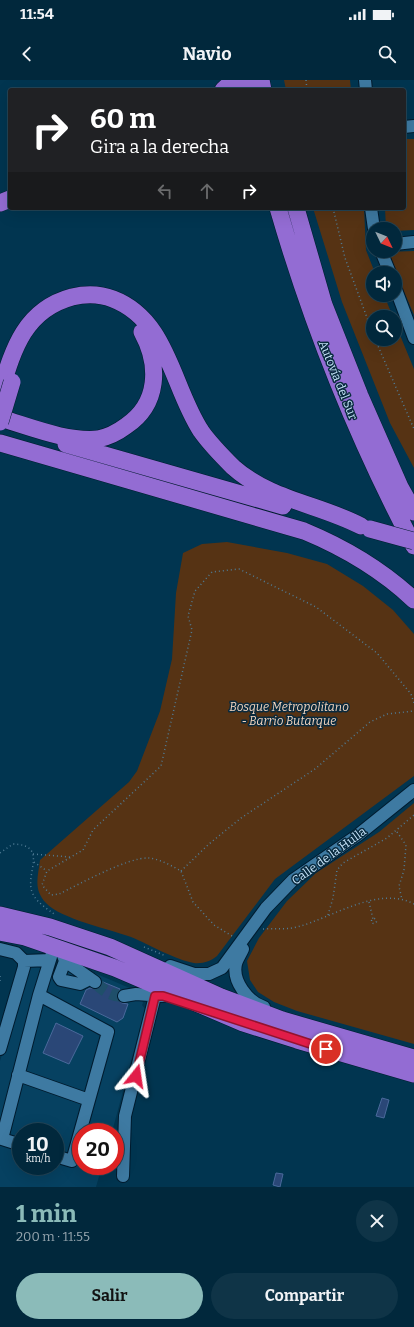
<!DOCTYPE html>
<html lang="es">
<meta charset="utf-8">
<style>
:root{--surface:#01283c;--page:#0f3447;--text:#f1f3f6;--muted:#96a6af;--line:#234456;--accent:#8bbbb9}
body{margin:0;font-family:Bitter,serif;background:var(--page);color:var(--text);height:100vh;display:flex;flex-direction:column;font-size:15px;white-space:nowrap}
*{box-sizing:border-box;margin:0}
p{font-size:13px;color:var(--muted)}
.icon{flex:none;width:22px;height:22px;fill:none;stroke:currentColor;stroke-width:2;stroke-linecap:round;stroke-linejoin:round}
.map{position:relative;height:1107px;overflow:hidden}
.drawer{display:flex;flex-direction:column;background:var(--surface);flex:1}
.drawer>*{flex:none}
.hud{position:absolute;left:8px;top:8px;width:398px;height:122px;border-radius:4px;box-shadow:0 4px 16px #0002,0 0 0 1px var(--line);background:#202124;color:#fff;overflow:hidden}
.needle{width:26px;rotate:133deg}
.tools{position:absolute;left:366px;top:142px;display:grid;gap:8px}
.tools a{display:grid;place-items:center;width:36px;height:36px;border-radius:50%;background:var(--surface);box-shadow:0 4px 16px #0002,0 0 0 1px var(--line);font-size:20px}
.speed{position:absolute;left:12px;top:1043px;display:flex;gap:8px;font-size:20px;font-weight:700;text-align:center}
.speed>*{display:grid;place-content:center;width:52px;height:52px;border-radius:50%;background:var(--surface);box-shadow:0 4px 16px #0002,0 0 0 1px var(--line);line-height:1}
.speed small{font-size:10px;font-weight:400}
.speed .limit{border:6px solid #d22;background:#fff;color:#111}
.pin{position:absolute;display:grid;place-items:center;width:34px;height:34px;color:#fff;margin:-17px;border:2px solid #fff;border-radius:50%;box-shadow:0 1px 4px #0007}
.me{position:absolute;width:44px;margin:-22px;rotate:15deg;stroke-linejoin:round;filter:drop-shadow(0 0 3px #0008)}
.turn{display:flex;align-items:center;gap:14px;height:84px;padding:0 16px;font-size:18px}
.turn .icon{width:52px;height:52px;stroke-width:2.5}
.turn b{display:block;font-size:28px;line-height:34px}
.lanes{display:flex;align-items:center;height:38px;padding:0 16px;background:#0003;justify-content:center;gap:20px;direction:ltr}
.lanes .off{opacity:.35}
.round{display:grid;place-items:center;flex:none;width:42px;height:42px;border-radius:21px;background:var(--page)}
.summary{display:flex;align-items:center;justify-content:space-between;height:68px;padding:0 16px}
h1{font-size:24px;font-weight:700;line-height:30px;color:var(--accent)}
.cta{display:flex;gap:8px;margin-top:auto;padding:8px 16px}
.cta a{flex:1;height:46px;border-radius:24px;background:var(--accent);color:#111;font-size:16px;font-weight:700;line-height:46px;text-align:center}
.cta a+a{background:var(--page);color:var(--text)}
.status{display:flex;justify-content:space-between;align-items:center;height:28px;padding:0 20px;background:var(--surface);direction:ltr}
.status svg{height:11px;fill:currentColor}
header{display:flex;justify-content:space-between;align-items:center;height:52px;padding:0 16px;background:var(--surface);font-size:18px;font-weight:700}
.map>svg:first-child{display:block}
</style>
<div class="status"><b>11:54</b><svg viewBox="0 0 49 12"><path d="M0 12V9h3v3zM5 12V6h3v6zM10 12V3h3v9zM15 12V0h3v12zM26 1h20v11H26zM47 4h2v5h-2z"/></svg></div>
<header><svg class="icon" aria-label="back" viewBox="0 0 24 24"><path d="M15 5l-7 7 7 7"/></svg>Navio<svg class="icon" aria-label="search" viewBox="0 0 24 24"><circle cx="10" cy="10" r="6"/><path d="M15 15l6 6"/></svg></header>
<div class="map">
<svg width="414" height="1107" viewBox="0 0 414 1107">
<rect width="100%" height="100%" fill="#013550"/>
<path fill="#064161" fill-rule="evenodd" d="M57,882L82,899L92,892L132,909L141,917L143,923L142,925L145,929L112,1052H81V1086H102L96,1107H0V981L31,885L54,892ZM21,1052H55V1086H21Z"/>
<path fill="#563314" d="M284,0H350L351,10H286Z
M404,59H414V150L395,151V149H386L385,128H404Z
M313,128H364L366,170L375,193H373V215H384L393,237H373V259H395V243L414,289V388L390,343L342,222Z
M414,171V235L387,172Z
M227,462L287,473L327,484L363,506L393,530L414,554V696L275,799L217,876C211,881 203,884 194,883C176,880 150,865 131,857C109,849 61,839 46,823C33,809 38,797 40,780L129,702L137,691L160,631L172,579L176,513L183,473L202,464Z
M414,723V964L297,931L274,922L258,912L250,900L247,881L259,858L287,821L316,793L379,752Z"/>
<path fill="#2a4777" stroke="#4a699b" d="M103,902L120,909L117,914L118,920L122,923L128,924L123,938L117,942L80,924L86,910L90,908L98,909Z
M56,943L83,956L69,984L43,973Z
M382,1018L389,1020L384,1038L376,1036Z
M276,1093L283,1094L280,1107L273,1105Z"/>
<g fill="none" stroke-linecap="round" stroke-linejoin="round">
<path stroke="#1f4f6a" stroke-width="12" stroke-dasharray="12 6" stroke-linecap="butt" d="M96,903C103,911 114,917 124,916"/>
<defs>
<path id="minor" d="M365,0L366,10
M404,47L414,46
M371,128L374,149
M395,164L414,162
M381,171L390,193
M395,207L414,258
M0,869L16,873L24,881V887L0,969
M243,869C241,874 237,879 236,884C232,901 248,922 264,927
M63,875L65,881L95,902
M24,881L50,880
M65,881L59,897L61,900L80,904L90,899
M170,886L194,894H209L222,888L266,828L293,800L358,755L414,710
M39,915L108,952L72,1081L55,1076
M124,916L136,914L163,916
M18,995L89,1020
M21,1065L2,1059L39,915L54,867
M123,1096L125,1036L155,916"/>
<path id="highway" d="M244,0L246,10
M261,0L263,10
M223,10L234,0
M0,123L10,119
M278,128C312,245 357,358 414,466
M296,128L324,225L360,316L400,407L414,432
M0,313C13,270 24,230 72,217C85,214 100,214 113,219C168,240 172,307 201,351C210,364 222,376 233,387C270,420 319,424 361,446
M0,338C31,347 66,362 98,359C108,357 118,352 126,346C159,324 160,285 142,252
M0,363L304,451C345,468 381,489 414,520
M66,364L283,426
M0,835L50,847L110,867L221,917L282,940L414,978
M0,852L25,857L115,888L243,943L297,960L414,994"/>
</defs>
<use href="#minor" stroke="#001b2e" stroke-width="14"/>
<use href="#highway" stroke="#001b2e" stroke-width="18"/>
<path stroke="#517c95" stroke-width="1.5" stroke-dasharray="1 3" stroke-linecap="butt" d="M306,0L307,10
M333,128L345,178L373,254
M375,259L414,349
M397,752L406,765L404,790L399,806L402,820
M0,773L13,764C49,765 25,793 32,812C36,822 46,828 54,834
M33,774L70,777
M34,782L47,791
M181,791L209,764L241,738L315,689L370,642L387,634L414,631
M369,822L373,839
M328,835L333,818L337,790L343,783L387,758L414,735
M371.5 841a2.5 2.5 0 1 1 5 0a2.5 2.5 0 1 1-5 0Z
M263,849C275,848 285,850 297,847C332,838 378,805 414,824
M232,856L214,845L193,822L181,791C172,786 160,779 149,778C128,777 80,804 59,814L51,815L42,805L47,791L83,770L93,750L161,686L192,550L188,536L195,511L212,492L239,489L316,527L377,573L411,614L414,623
M144,867L166,876
M0,896V902"/>
<use href="#minor" stroke="#3e7aa2" stroke-width="12"/>
<use href="#highway" stroke="#936cd3" stroke-width="17"/>
<defs>
<path id="highway-bridge" d="M0,342L12,302
M370,449L414,461"/>
</defs>
<use href="#highway-bridge" stroke="#001b2e" stroke-width="18" stroke-linecap="butt"/>
<use href="#highway-bridge" stroke="#936cd3" stroke-width="17"/>
</g>
<g fill="none" stroke-linecap="round" stroke-linejoin="round">
<defs>
<path id="route" d="M136,996L155,916H163L326,969"/>
</defs>
<use href="#route" stroke="#92132f" stroke-width="10"/>
<use href="#route" stroke="#e11d48" stroke-width="7"/>
</g>
<g text-anchor="middle" stroke-width="3" stroke-linejoin="round" paint-order="stroke">
<g font-size="12" fill="#c7e5fb" stroke="#092a3e">
<text transform="translate(338 300) rotate(68)" y="4">Autovía del Sur</text>
<text transform="translate(329 776) rotate(-36)" y="4">Calle de la Hulla</text>
</g>
<g font-size="12" font-style="italic" fill="#f4d5be" stroke="#092a3e">
<text x="289" y="631">Bosque Metropolitano<tspan x="289" dy="14">- Barrio Butarque</tspan></text>
</g>
</g>
</svg>
<div class="tools">
<a><svg class="needle" viewBox="-14 -14 28 28"><path d="M0-13l5 13h-10z" fill="#e53935"/><path d="M0 13l5-13h-10z" fill="#96a6af"/></svg></a>
<a><svg class="icon" aria-label="sound" viewBox="0 0 24 24"><path d="M4 9h4l5-4v14l-5-4H4zM17 9q2 3 0 6"/></svg></a>
<a><svg class="icon" aria-label="search" viewBox="0 0 24 24"><circle cx="10" cy="10" r="6"/><path d="M15 15l6 6"/></svg></a>
</div>
<div class="speed"><div>10<small>km/h</small></div><div class="limit">20</div></div>
<div class="pin" style="left:326px;top:969px;background:#d93025"><svg class="icon" aria-label="arrive" viewBox="0 0 24 24"><path d="M6 21V4h12l-3 4 3 4H6"/></svg></div>
<svg class="me" style="left:136px;top:996px" viewBox="-20 -20 40 40"><path d="M0-17L14 15 0 8-14 15z" fill="#e11d48" stroke="#fff" stroke-width="4"/></svg>
<div class="hud">
<div class="turn"><svg class="icon" aria-label="right" viewBox="0 0 24 24"><path d="M7 20v-9h11M14 6l5 5-5 5"/></svg><div><b>60 m</b>Gira a la derecha</div></div>
<div class="lanes"><svg class="icon off" aria-label="left" viewBox="0 0 24 24"><path d="M17 20v-9H6M10 6l-5 5 5 5"/></svg><svg class="icon off" aria-label="ahead" viewBox="0 0 24 24"><path d="M12 20V5M6 11l6-6 6 6"/></svg><svg class="icon" aria-label="right" viewBox="0 0 24 24"><path d="M7 20v-9h11M14 6l5 5-5 5"/></svg></div>
</div>
</div>
<section class="drawer">
<div class="summary"><div><h1>1 min</h1><p>200 m · 11:55</p></div><a class="round"><svg class="icon" aria-label="close" viewBox="0 0 24 24"><path d="M6 6l12 12M18 6L6 18"/></svg></a></div>
<div class="cta"><a>Salir</a><a>Compartir</a></div>
</section>
